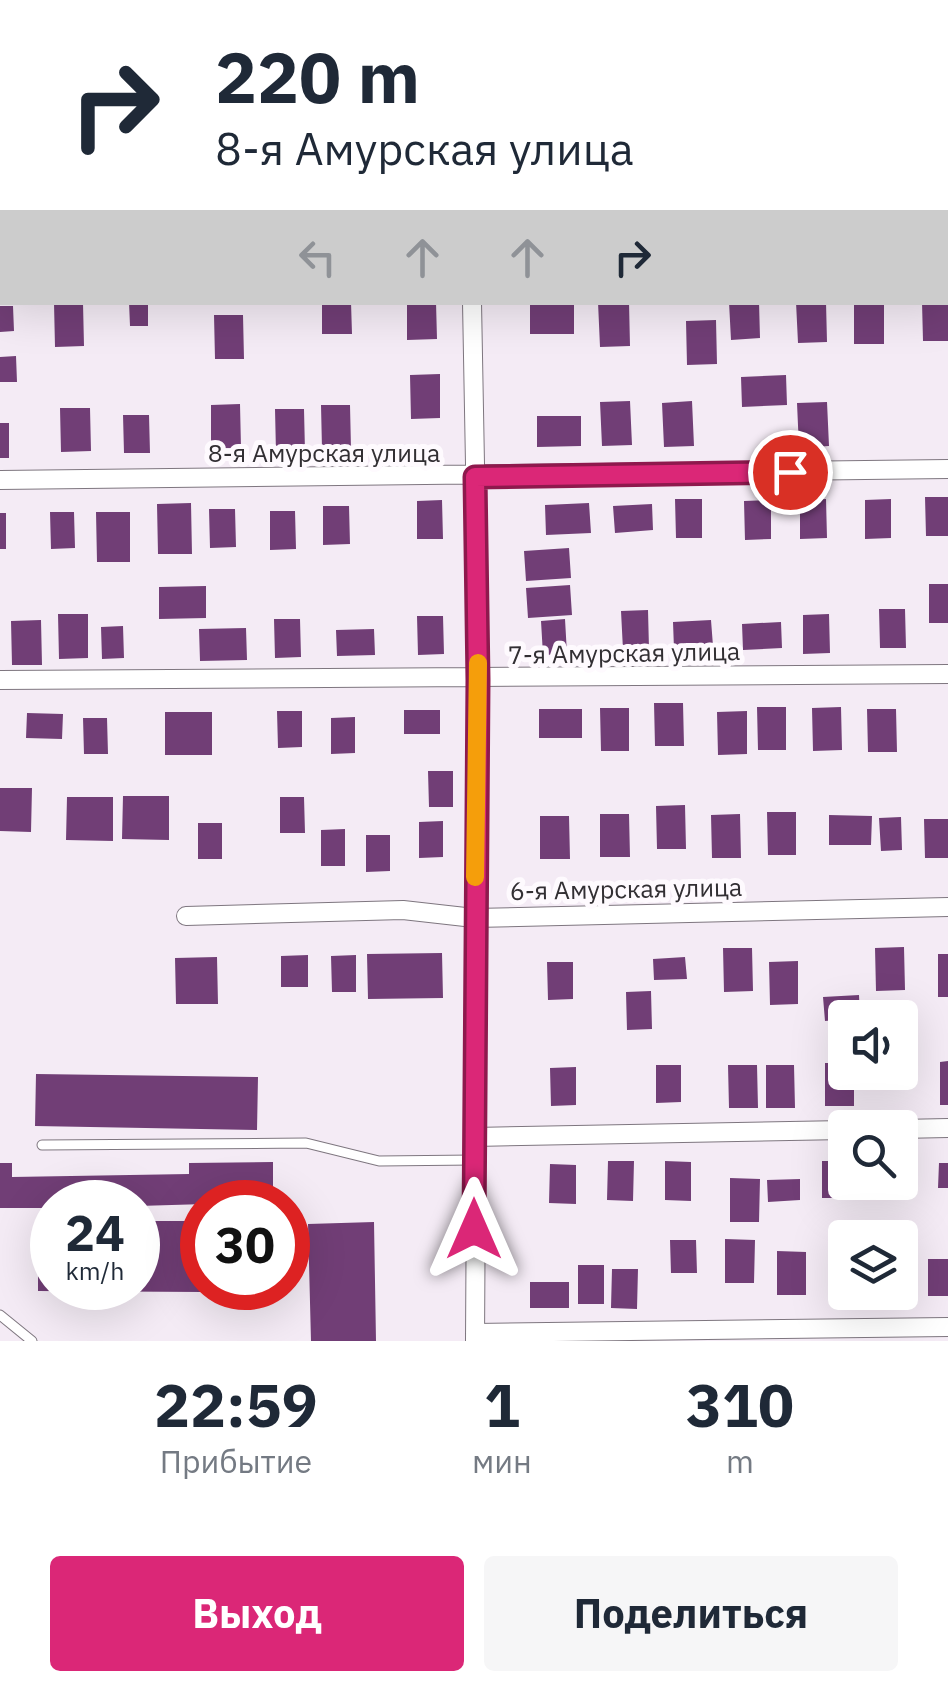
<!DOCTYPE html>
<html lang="ru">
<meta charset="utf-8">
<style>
:root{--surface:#fff;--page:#f6f6f7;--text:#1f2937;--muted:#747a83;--accent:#db2777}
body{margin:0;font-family:"IBM Plex Sans",sans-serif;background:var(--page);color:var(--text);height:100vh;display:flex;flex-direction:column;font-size:38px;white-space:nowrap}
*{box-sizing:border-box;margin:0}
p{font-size:32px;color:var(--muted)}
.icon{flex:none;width:55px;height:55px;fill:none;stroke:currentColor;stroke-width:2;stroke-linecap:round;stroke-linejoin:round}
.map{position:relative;height:1341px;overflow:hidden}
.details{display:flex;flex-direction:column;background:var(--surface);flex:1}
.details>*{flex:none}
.top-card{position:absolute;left:0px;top:0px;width:950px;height:305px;box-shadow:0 10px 40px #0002;background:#fff;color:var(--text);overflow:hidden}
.controls{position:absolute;left:828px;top:1000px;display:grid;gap:20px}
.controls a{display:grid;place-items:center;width:90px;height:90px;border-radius:10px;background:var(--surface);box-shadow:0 10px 40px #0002;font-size:50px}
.speed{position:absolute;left:30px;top:1180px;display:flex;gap:20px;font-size:50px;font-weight:700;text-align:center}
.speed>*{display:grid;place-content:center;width:130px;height:130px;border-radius:50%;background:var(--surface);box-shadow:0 10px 40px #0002;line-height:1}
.speed small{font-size:25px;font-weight:400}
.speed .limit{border:15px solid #d22;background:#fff;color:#111}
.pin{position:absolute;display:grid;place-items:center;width:85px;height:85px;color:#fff;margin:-42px;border:5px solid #fff;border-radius:50%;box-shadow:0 2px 10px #0007}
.me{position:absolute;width:110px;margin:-55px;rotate:0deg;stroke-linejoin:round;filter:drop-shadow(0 0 8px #0008)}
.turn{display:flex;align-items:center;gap:35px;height:210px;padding:0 50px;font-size:45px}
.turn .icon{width:130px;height:130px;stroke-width:2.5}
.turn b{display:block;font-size:70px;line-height:85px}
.lanes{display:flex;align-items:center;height:95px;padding:0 50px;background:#0003;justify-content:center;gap:50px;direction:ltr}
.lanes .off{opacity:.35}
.eta{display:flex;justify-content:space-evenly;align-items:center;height:170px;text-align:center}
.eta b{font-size:60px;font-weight:700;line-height:70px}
.button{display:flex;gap:20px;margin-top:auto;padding:20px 50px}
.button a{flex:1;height:115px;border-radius:10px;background:var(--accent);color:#fff;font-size:40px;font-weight:700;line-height:115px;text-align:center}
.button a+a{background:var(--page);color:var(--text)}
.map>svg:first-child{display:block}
</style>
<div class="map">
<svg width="948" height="1341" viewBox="0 0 948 1341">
<rect width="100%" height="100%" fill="#f4ebf5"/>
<path fill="#713e76" d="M129,302H148V326H130Z
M322,302H351L352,334H322Z
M407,302H436L437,339L407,340Z
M598,302H629L630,346L600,347Z
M729,302H759L760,338L731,340Z
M796,302H826L827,342L798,343Z
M854,302H884V344H854Z
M922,302H948V341H923Z
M54,303H83L84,346L55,347Z
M530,304H574V334H530Z
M0,306H13L14,331L0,332Z
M214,315H243L244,359H215Z
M716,320L717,364L687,365L686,321Z
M16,356L17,382H0V357Z
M440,374V418L411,419L410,375Z
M786,375L787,405L742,407L741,377Z
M630,401L632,445L602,446L600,402Z
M692,401L694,446L664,447L662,403Z
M827,402L829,446L799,448L797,403Z
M240,404L241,448H211V405Z
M321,405H350L351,449H322Z
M60,408H90L91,451L61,452Z
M275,409H304L305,452L276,453Z
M123,415H149L150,453H124Z
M537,416H581V446L537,447Z
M0,423H9V458H0Z
M925,497H948V536H926Z
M675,499H702V538H676Z
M826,499L827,538L800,539V500Z
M891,499V538L865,539V500Z
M442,500L443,539H417V501Z
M771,500V539L745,540L744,501Z
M191,503L192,554H158L157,504Z
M589,503L591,533L546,535L545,505Z
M652,504L653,530L615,533L613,506Z
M323,506H349L350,544L323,545Z
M209,509H235L236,547L210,548Z
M270,511H295L296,549L270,550Z
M50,512H74L75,548L51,549Z
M96,512H130V562H97Z
M0,513H6V549H0Z
M569,548L571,578L526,581L524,551Z
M929,584H948V623H929Z
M570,585L572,615L528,618L526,588Z
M206,586V618L159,619V587Z
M879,609H905L906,648H880Z
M648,610L649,649L623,650L621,611Z
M58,614H88V658L59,659Z
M829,614L830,653L803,654V615Z
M417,616H443L444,654L418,655Z
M274,619H300L301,657L275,658Z
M565,619L567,654L543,655L541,621Z
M41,620L42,665H12L11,621Z
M711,620L713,646L674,649L673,622Z
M781,622L782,648L743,650L742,624Z
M123,626L124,658L102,659L101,627Z
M246,628L247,660L200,661L199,629Z
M374,629L375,655L337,656L336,630Z
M654,703H683L684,746H655Z
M757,707H786V750H758Z
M841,707L842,750L813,751L812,708Z
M600,708H629V751H601Z
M539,709H582V738H539Z
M867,709H896L897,752H868Z
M404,710H440V734H404Z
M277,711H302V747L278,748Z
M747,711V754L718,755L717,712Z
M165,712H212V755H165Z
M27,713L63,714L62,739L26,738Z
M355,717V753L331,754V718Z
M83,718H107L108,754H84Z
M428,771H453V807H429Z
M0,788H32L31,832L0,831Z
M123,796H169V840L122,839Z
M67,797H113V841L66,840Z
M280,797H304L305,833H280Z
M685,805L686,849H657L656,806Z
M767,812H796V855H768Z
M600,814H629L630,857H600Z
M740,814L741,858H712L711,815Z
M829,815L872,816L871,845H829Z
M540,816H569L570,859H540Z
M901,817L902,850L881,851L879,818Z
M924,819H948V858H925Z
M443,821V857L419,858V822Z
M198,823H222V859H198Z
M345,829V866H321V830Z
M366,835H390V871L366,872Z
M904,947L905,990L876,991L875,948Z
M723,948H752L753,991L724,992Z
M442,953L443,998L368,999L367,954Z
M938,954H948V997H938Z
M308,955V987H281V956Z
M356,955V992H332L331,956Z
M217,957L218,1004H176L175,958Z
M685,957L687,979L654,980L653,959Z
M798,961V1004L770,1005L769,962Z
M547,962H573V999L548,1000Z
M651,991L652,1029L627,1030L626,992Z
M859,995L860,1018L825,1021L823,997Z
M900,1054H909L910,1081L869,1082V1072H900Z
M948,1061V1105H940V1062Z
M825,1063H845V1072H854V1106H825Z
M656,1065H681V1102L656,1103Z
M728,1065H757L758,1108H729Z
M766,1065H794L795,1108H766Z
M576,1067V1105L551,1106L550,1068Z
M36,1074L258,1077L257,1130L35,1126Z
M608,1161H634L633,1201L607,1200Z
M665,1161L691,1162V1201L665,1200Z
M822,1161H845L847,1198H822Z
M900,1161H904V1198H879V1182H900Z
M273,1162V1202L138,1206V1202H52V1208H0V1163H12V1177L189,1174V1163Z
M939,1163H948V1188H938Z
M550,1164L576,1165V1204L549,1203Z
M730,1178L760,1179L759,1222H730Z
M800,1179V1200L768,1202L767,1180Z
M38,1220L52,1221V1288H138V1221H202L203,1292L38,1291Z
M374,1222L376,1341H311L308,1224Z
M725,1239L755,1240L754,1283H725Z
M670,1240H696L697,1273H671Z
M777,1251L806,1252V1295H777Z
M928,1259H948V1296H928Z
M578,1265H604V1304H578Z
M612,1269H638L637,1309L611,1308Z
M900,1269H905L904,1306L879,1305V1292H900Z
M530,1282H569V1308H530Z
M843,1292H867V1305L842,1304Z"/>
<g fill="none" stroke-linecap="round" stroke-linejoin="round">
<defs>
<path id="lane" d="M42,1145L306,1143L379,1161L474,1160
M0,1315L32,1341"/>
<path id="street" d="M479,2V0
M0,72H2
M0,276H2
M472,302L479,680L475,1341
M0,480L948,469
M0,680L948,674
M186,916L403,910L474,918L948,907
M900,1129L948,1128
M474,1137L845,1130
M475,1333L948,1327"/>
</defs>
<use href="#lane" stroke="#7e767f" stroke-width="11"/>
<use href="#street" stroke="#7e767f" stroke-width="20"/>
<use href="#lane" stroke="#fff" stroke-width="9"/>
<use href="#street" stroke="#fff" stroke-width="18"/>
</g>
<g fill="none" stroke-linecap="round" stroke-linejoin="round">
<defs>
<path id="route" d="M474,1229L478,680L475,477L790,472"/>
</defs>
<use href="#route" stroke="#8e194d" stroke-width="25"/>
<use href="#route" stroke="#db2777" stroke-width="18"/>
<path stroke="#f59e0b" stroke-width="18" d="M475,877L478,663"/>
</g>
<g text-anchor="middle" stroke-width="10" stroke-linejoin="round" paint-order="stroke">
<g font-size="25" fill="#322f33" stroke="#fefafe">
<text x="324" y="462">8-я Амурская улица</text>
<text transform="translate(624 653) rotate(-1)" y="9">7-я Амурская улица</text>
<text transform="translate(626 889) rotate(-1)" y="9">6-я Амурская улица</text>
</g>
</g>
</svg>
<div class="controls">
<a><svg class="icon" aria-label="sound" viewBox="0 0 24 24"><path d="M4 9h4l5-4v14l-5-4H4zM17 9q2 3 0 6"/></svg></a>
<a><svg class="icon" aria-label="search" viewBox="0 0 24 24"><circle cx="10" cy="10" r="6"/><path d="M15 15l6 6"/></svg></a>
<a><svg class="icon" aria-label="layers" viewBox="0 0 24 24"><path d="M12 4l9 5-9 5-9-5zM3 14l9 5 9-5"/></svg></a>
</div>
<div class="speed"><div>24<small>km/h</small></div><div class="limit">30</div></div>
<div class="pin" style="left:790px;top:472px;background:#d93025"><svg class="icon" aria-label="arrive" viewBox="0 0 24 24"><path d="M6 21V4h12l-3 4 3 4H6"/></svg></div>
<svg class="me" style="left:474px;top:1229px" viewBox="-20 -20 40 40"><path d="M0-17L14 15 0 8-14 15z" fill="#db2777" stroke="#fff" stroke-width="4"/></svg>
<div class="top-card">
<div class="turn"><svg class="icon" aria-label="right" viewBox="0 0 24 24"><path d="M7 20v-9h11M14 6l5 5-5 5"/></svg><div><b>220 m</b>8-я Амурская улица</div></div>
<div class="lanes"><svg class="icon off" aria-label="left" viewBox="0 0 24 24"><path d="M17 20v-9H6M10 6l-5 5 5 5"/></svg><svg class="icon off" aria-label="ahead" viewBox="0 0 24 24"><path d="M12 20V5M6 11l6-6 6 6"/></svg><svg class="icon off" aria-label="ahead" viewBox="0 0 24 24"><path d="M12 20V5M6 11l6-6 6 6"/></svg><svg class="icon" aria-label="right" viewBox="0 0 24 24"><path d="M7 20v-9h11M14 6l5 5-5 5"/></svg></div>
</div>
</div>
<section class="details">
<div class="eta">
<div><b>22:59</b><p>Прибытие</p></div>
<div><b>1</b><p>мин</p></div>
<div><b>310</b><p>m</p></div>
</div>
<div class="button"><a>Выход</a><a>Поделиться</a></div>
</section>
